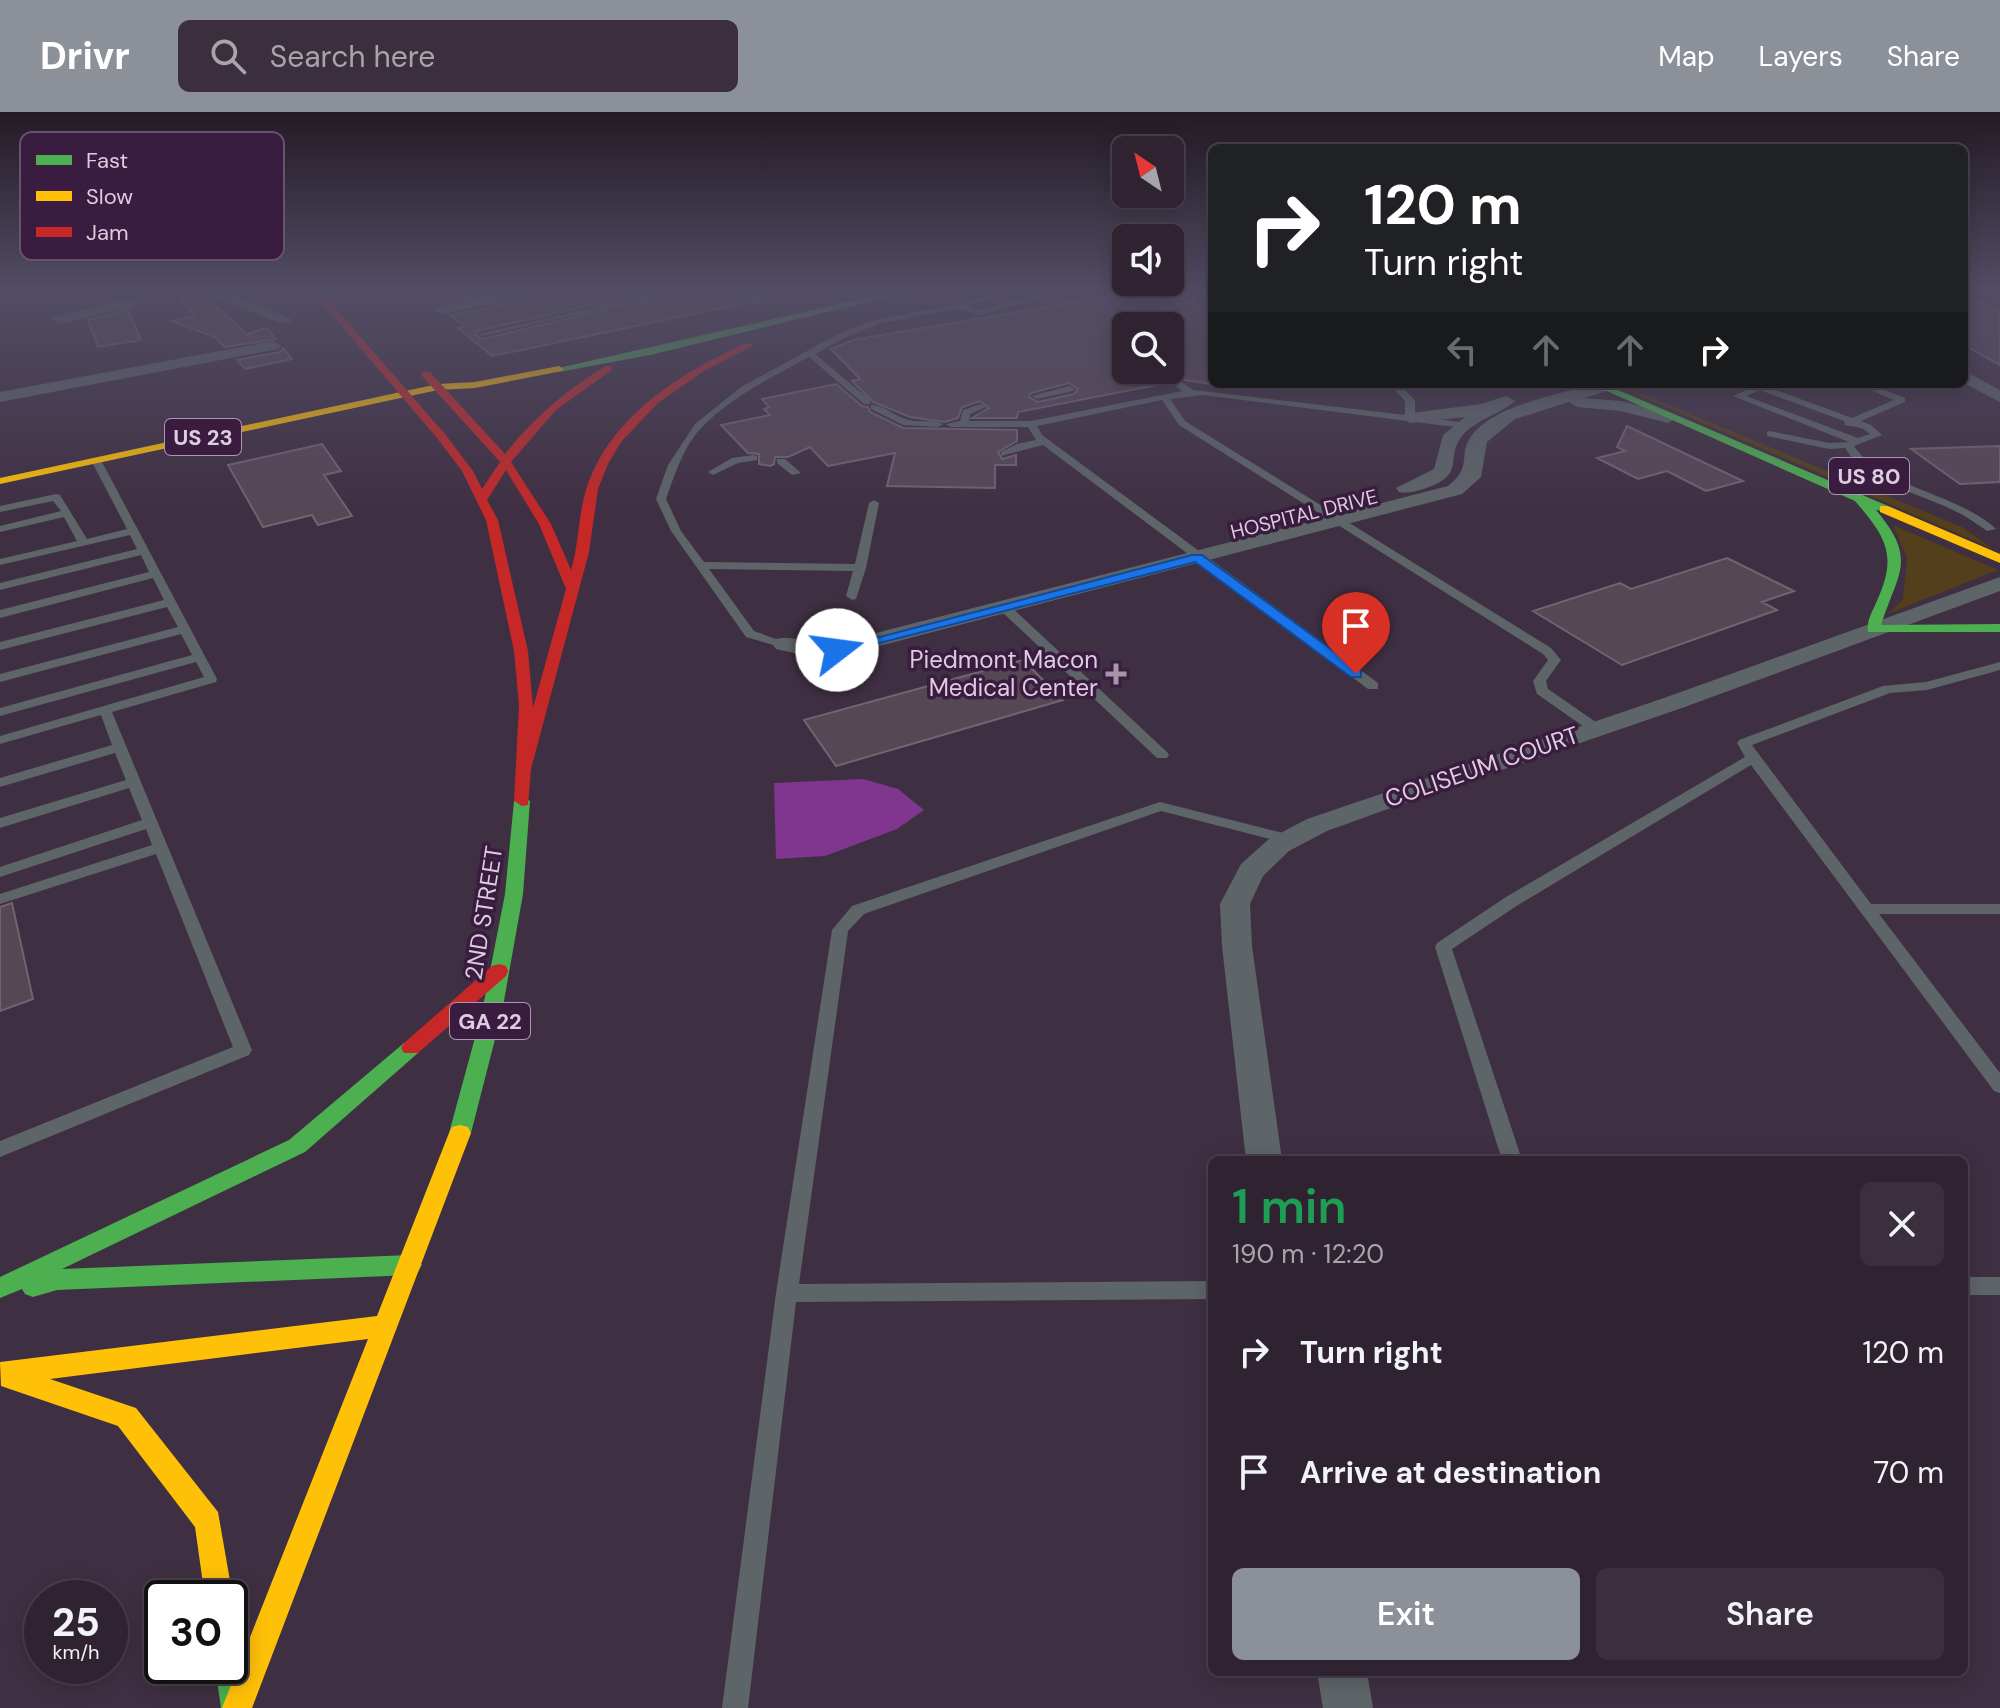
<!DOCTYPE html>
<meta charset="utf-8">
<style>
:root{--surface:#2f2332;--page:#3b2f3e;--text:#f1f3f6;--muted:#a7a4ac;--line:#4a404d;--accent:#8c9099}
body{margin:0;font-family:"DM Sans",sans-serif;background:var(--page);color:var(--text);height:100vh;display:flex;flex-direction:column;font-size:30px;white-space:nowrap}
*{box-sizing:border-box;margin:0}
p{font-size:26px;color:var(--muted)}
.icon{flex:none;width:44px;height:44px;fill:none;stroke:currentColor;stroke-width:2;stroke-linecap:round;stroke-linejoin:round}
.map{position:relative;flex:1;overflow:hidden}
.side{position:absolute;left:1208px;top:1044px;width:760px;height:520px;display:flex;flex-direction:column;background:var(--surface);border-radius:12px;box-shadow:0 4px 20px #0003,0 0 0 2px var(--line)}
.side>*{flex:none}
.top-card{position:absolute;left:1208px;top:32px;width:760px;height:244px;border-radius:12px;box-shadow:0 4px 20px #0003,0 0 0 2px var(--line);background:#202124;color:#fff;overflow:hidden}
.needle{width:52px;rotate:325deg}
.tools{position:absolute;left:1112px;top:24px;display:grid;gap:16px}
.tools a{display:grid;place-items:center;width:72px;height:72px;border-radius:12px;background:var(--surface);box-shadow:0 4px 20px #0003,0 0 0 2px var(--line);font-size:40px}
.speed{position:absolute;left:24px;top:1468px;display:flex;gap:16px;font-size:40px;font-weight:700;text-align:center}
.speed>*{display:grid;place-content:center;width:104px;height:104px;border-radius:50%;background:var(--surface);box-shadow:0 4px 20px #0003,0 0 0 2px var(--line);line-height:1}
.speed small{font-size:20px;font-weight:400}
.speed .limit{border:4px solid #111;border-radius:12px;background:#fff;color:#111}
.pin{position:absolute;display:grid;place-items:center;width:68px;height:68px;color:#fff;margin:-82px -34px;border-radius:50% 50% 50% 0;rotate:-45deg;box-shadow:0 0 8px #0007}
.pin .icon{rotate:45deg}
.me{position:absolute;width:88px;margin:-44px;rotate:75deg;stroke-linejoin:round;filter:drop-shadow(0 0 6px #0008)}
.turn{display:flex;align-items:center;gap:28px;height:168px;padding:0 24px;font-size:36px}
.turn .icon{width:104px;height:104px;stroke-width:2.5}
.turn b{display:block;font-size:56px;line-height:68px}
.lanes{display:flex;align-items:center;height:76px;padding:0 24px;background:#0003;justify-content:center;gap:40px;direction:ltr}
.lanes .off{opacity:.35}
.round{display:grid;place-items:center;flex:none;width:84px;height:84px;border-radius:12px;background:var(--page)}
.headline{display:flex;align-items:center;justify-content:space-between;height:136px;padding:0 24px}
h1{font-size:48px;font-weight:600;line-height:60px;color:#1e9e55}
.primary-button{display:flex;gap:16px;margin-top:auto;padding:16px 24px}
.primary-button a{flex:1;height:92px;border-radius:12px;background:var(--accent);color:#fff;font-size:32px;font-weight:600;line-height:92px;text-align:center}
.primary-button a+a{background:var(--page);color:var(--text)}
ul{padding:0;list-style:none}
li{display:flex;align-items:center;gap:24px;height:120px;padding:0 24px}
li div{flex:1}
li b{display:block;font-size:30px}
li em{font-style:normal}
header{display:flex;align-items:center;gap:48px;box-sizing:border-box;height:112px;padding:0 40px;background:var(--accent);color:#fff}
header strong{font-size:38px}
nav{display:flex;gap:44px;margin-inline-start:auto;font-size:28px}
.search{width:560px;height:72px;background:var(--page);display:flex;align-items:center;gap:20px;box-sizing:border-box;padding:0 28px;border-radius:12px;color:var(--muted);font-size:30px}
.map>svg:first-child{display:block}
</style>
<header>
<strong>Drivr</strong>
<div class="search"><svg class="icon" aria-label="search" viewBox="0 0 24 24"><circle cx="10" cy="10" r="6"/><path d="M15 15l6 6"/></svg>Search here</div>
<nav><a>Map</a><a>Layers</a><a>Share</a></nav>
</header>
<div class="map">
<svg width="2000" height="1596" viewBox="0 0 2000 1596">
<rect width="100%" height="100%" fill="#3f2f42"/>
<path fill="#543f1c" d="M1628,276L1964,416L1993,437L1627,278Z
M1893,413L1998,458L1887,502L1903,488L1907,446Z"/>
<path fill="#80368e" d="M863,667L898,677L924,698L897,717L825,744L776,747L774,671Z"/>
<path fill="#564755" stroke="#736371" stroke-width="2" fill-rule="evenodd" d="M442,177H509L455,188Z
M558,177H661L477,219L475,223L483,227L693,177H725L746,191L492,244L458,216L464,215L450,203L549,184Z
M1082,177H1163L1196,194L1212,191V272L1184,268L1172,260L1157,258H1170V214H1126V258H1138L1135,261L1139,267L1167,271L1018,300L1017,306H972L989,296L980,289L962,295L958,306L945,310L910,305L873,290L852,269L860,267L831,237L853,228L1098,186ZM1069,271L1078,277L1074,282L1038,290L1029,285L1031,281Z
M1964,183L2000,200V253L1964,233Z
M204,184L247,222L266,216L276,227L225,235L215,225L172,209L196,204L180,188Z
M128,198L141,228L98,235L88,208Z
M283,236L292,247L245,257L237,248L280,240Z
M836,272L862,294L868,295L870,300L903,316L1017,318V329L998,340L1002,347L1016,343V353H995V376L887,374L895,341L828,354L810,335L788,345H775L774,352L770,354L759,352V342L748,341L721,313L770,303L764,297L769,295L762,287Z
M1627,314L1743,369L1706,379L1667,359L1638,367L1597,346L1625,339L1617,335Z
M322,332L341,359L324,363L352,404L318,413L312,403L263,415L228,353Z
M2000,334V370L1960,372L1911,337Z
M1727,446L1794,479L1762,490L1777,498L1622,553L1533,499L1620,471L1631,477Z
M1023,548L1063,588L836,654L804,608Z
M12,791L33,887L0,899V795Z"/>
<g fill="none" stroke-linecap="round" stroke-linejoin="round">
<path fill="#5e6568" fill-rule="evenodd" d="M675,177H690L482,224L478,222Z
M1013,177H1026L968,194L979,198L1059,177H1072L979,203L958,196L879,212L848,224L815,242L870,288V292H864L809,245C772,265 733,284 703,314C684,333 675,362 666,387L681,419L704,450L855,452L869,391L874,388L879,391L866,456L856,487L852,488L846,484L853,459L709,457L754,519L790,532L784,536L746,525L671,419L656,387L668,353L695,312L741,275L842,220L874,208L959,192Z
M1194,177H1203L1212,183V188Z
M1964,177H1983L1964,180Z
M1993,177H2000V181Z
M1142,259L1172,263L1193,278L1405,303V289L1390,272H1399L1415,288V304L1466,311L1468,313L1463,316L1202,283L1170,287L1185,309L1551,536L1561,548L1546,569L1548,577L1600,613V619H1590L1537,582L1533,569L1548,548L1543,542L1179,313L1162,288L1037,314L1042,323L1378,571V577H1368L1043,333L1001,344V340L1017,332L1036,328L1028,315H951L946,312L960,309L963,298L981,292L986,295L970,302L969,309H1031L1182,279L1167,267L1139,264L1138,262Z
M1760,272L1852,306L1894,288L1857,272H1869L1905,286V290L1861,309L1871,313L1882,323L1854,334C1879,374 1959,382 1996,417L1987,419C1977,412 1966,404 1955,399C1919,381 1867,371 1845,336L1829,337L1767,324V320L1770,319L1829,331L1849,330L1733,284ZM1760,278L1844,309L1845,313C1855,315 1862,314 1870,322L1858,326L1746,284Z
M1070,274L1075,277L1073,279L1037,287L1032,284Z
M871,293C885,293 895,305 909,308C921,311 932,307 943,312L938,315L903,313L871,297Z
M753,343L757,344V348L738,351L713,363L708,360L732,346Z
M92,346L101,348L217,567L216,570L112,600L252,938L249,943L0,1045V1029L233,935L156,742L0,792V782L152,733L146,717L0,765V755L142,708L129,676L0,716V706L126,668L115,641L0,675V666L112,633L101,603L0,632V624L204,565L196,550L0,604V596L192,543L181,522L0,570V562L178,515L167,495L0,538V530L164,488L153,466L0,506V498L149,460L141,443L0,478V471L137,437L130,423L0,453V447L77,429L64,405L0,420V414L61,399L53,389L0,400V394L56,382L60,383L87,427L127,417L91,348Z
M777,347H785L801,361L792,363L777,351Z
M1004,491L1008,492L1167,640L1169,643L1167,646H1157L1000,498L998,495Z
M2000,550V558L1927,578L1890,581L1752,633L1871,792H2000V802H1879L2000,961V981L1994,979L1751,653L1518,793L1452,837L1522,1048H1502L1435,835L1437,831L1506,785L1745,645L1737,631L1739,628L1883,574L1926,570Z
M1160,690L1295,724L1298,727L1290,732L1161,699L864,802L848,819L799,1172L1212,1169V1187L796,1190L748,1596H722L776,1181L832,818L852,794Z
M1964,1165H2000V1183H1964Z"/>
<path fill="#5e6568" fill-rule="evenodd" d="M0,177H221L293,208L290,211H280L204,181L182,185L0,182Z
M525,177H555L548,181L441,202L434,198L441,194Z
M728,177H745L762,189L755,193Z
M128,187L135,191L133,194L60,212L52,207L55,204Z
M273,229L281,234L279,237L0,290V280Z
M1964,259L2000,278V290L1964,271Z
M1593,272H1619L1617,276L1584,286L1621,289L1674,302L1677,306L1668,311L1621,299L1577,295L1569,290L1515,307L1487,330L1481,365L1462,382L837,545L816,546L776,537L772,532L776,527C791,523 817,532 837,531L1448,374C1473,354 1458,345 1470,326C1492,293 1558,283 1593,272Z
M1506,284L1515,289C1502,301 1475,308 1462,324C1444,347 1468,362 1424,377C1415,379 1408,382 1399,380L1396,376L1434,357L1443,323L1465,305L1410,311L1401,306L1404,302L1481,292Z
M2000,465V479L1682,596L1385,698L1327,719L1289,739L1263,764L1250,792L1252,834L1282,1048H1246L1222,834L1220,792L1241,752L1269,727L1307,707L1664,586Z
M1317,1560H1367L1373,1596H1323Z"/>
<path fill="#4caf50" fill-rule="evenodd" d="M905,177H921L650,243L559,260L554,257Z
M1591,272H1604L1888,394V400L1876,398C1918,448 1898,460 1881,513L2000,512V520H1868C1866,510 1872,500 1876,491C1898,444 1887,426 1855,389Z
M522,684L530,689L523,782L502,900L471,1021L468,1027L460,1029L452,1027L449,1021L482,900L505,782L514,689Z
M411,929L418,931L421,936L418,941L305,1040L62,1157L410,1143L418,1146L422,1153L418,1160L410,1163L57,1178L33,1185L25,1182L22,1177L0,1186V1165L289,1028L404,931Z
M230,1539L240,1544L251,1596H221L215,1554H230Z"/>
<path fill="#ffc107" fill-rule="evenodd" d="M559,254L564,257L562,259L475,276L438,278L0,372V366L438,272L475,270Z
M1880,394H1888L2000,442V451L1880,400Z
M460,1013L468,1015L471,1021L252,1596H222L368,1227L50,1267L136,1296L218,1400L233,1486L230,1494V1486H205L195,1415L118,1314L1,1274L0,1250L377,1204L449,1021L452,1015Z"/>
<path fill="#c62828" fill-rule="evenodd" d="M310,177H319L445,322L473,359L482,377L500,350L422,264V260H430L505,342C533,306 566,278 606,254H612V258L556,298L511,350L551,412L571,458C579,432 578,404 586,378C610,304 679,262 746,231L754,233L704,259L658,291L621,330L608,352L598,377L589,440L531,657L528,693L522,694L514,689L519,593L514,539L486,408L462,359L437,326ZM506,358L539,412L566,477L533,596L528,539L498,408L487,388Z
M499,852L506,854L508,859L506,864L418,941H404L401,936L404,931L492,854Z"/>
</g>
<linearGradient id="sky" x2="0" y2="1"><stop stop-color="#231a24"/><stop offset="0.44" stop-color="#524d65"/><stop offset="1" stop-color="#524d65" stop-opacity="0"/></linearGradient>
<rect width="2000" height="401" fill="url(#sky)"/>
<path fill="#1a73e8" stroke="#114b97" stroke-width="2" d="M1192,443H1202L1361,559V565H1351L1195,450L837,542L830,538Z"/>
<path fill="#a695a9" stroke="#391c3f" stroke-width="3" d="M1112 550h8v8h8v8h-8v8h-8v-8h-8v-8h8z"/>
<g text-anchor="middle" stroke-width="7" stroke-linejoin="round" paint-order="stroke">
<g font-size="20" fill="#decce1" stroke="#391c3f">
<text transform="translate(1304 402) rotate(-14)" y="7">HOSPITAL DRIVE</text>
</g>
<g fill="#391c3f" stroke="#ac97b0" stroke-width="2">
<rect x="165" y="307" width="76" height="36" rx="6"/>
<rect x="1829" y="346" width="80" height="36" rx="6"/>
<rect x="450" y="891" width="80" height="36" rx="6"/>
</g>
<g font-size="22" font-weight="bold" fill="#decce1">
<text x="203" y="333">US 23</text>
<text x="1869" y="372">US 80</text>
<text x="490" y="917">GA 22</text>
</g>
<g font-size="24" fill="#decce1" stroke="#391c3f" text-anchor="end">
<text x="1098" y="556">Piedmont Macon<tspan x="1098" dy="28">Medical Center</tspan></text>
</g>
<g font-size="24" fill="#decce1" stroke="#391c3f">
<text transform="translate(1482 655) rotate(-19)" y="8">COLISEUM COURT</text>
<text transform="translate(484 801) rotate(-81)" y="8">2ND STREET</text>
</g>
</g>
<rect x="20" y="20" width="264" height="128" rx="12" fill="#391c3f" stroke="#6b5170" stroke-width="2"/>
<rect x="36" y="43" width="36" height="10" fill="#4caf50"/>
<rect x="36" y="79" width="36" height="10" fill="#ffc107"/>
<rect x="36" y="115" width="36" height="10" fill="#c62828"/>
<g font-size="22" fill="#decce1">
<text x="86" y="56">Fast</text>
<text x="86" y="92">Slow</text>
<text x="86" y="128">Jam</text>
</g>
</svg>
<div class="tools">
<a><svg class="needle" viewBox="-14 -14 28 28"><path d="M0-13l5 13h-10z" fill="#e53935"/><path d="M0 13l5-13h-10z" fill="#a7a4ac"/></svg></a>
<a><svg class="icon" aria-label="sound" viewBox="0 0 24 24"><path d="M4 9h4l5-4v14l-5-4H4zM17 9q2 3 0 6"/></svg></a>
<a><svg class="icon" aria-label="search" viewBox="0 0 24 24"><circle cx="10" cy="10" r="6"/><path d="M15 15l6 6"/></svg></a>
</div>
<div class="speed"><div>25<small>km/h</small></div><div class="limit">30</div></div>
<div class="pin" style="left:1356px;top:562px;background:#d93025"><svg class="icon" aria-label="arrive" viewBox="0 0 24 24"><path d="M6 21V4h12l-3 4 3 4H6"/></svg></div>
<svg class="me" style="left:837px;top:538px" viewBox="-20 -20 40 40"><circle r="19" fill="#fff"/><path d="M0-13L10 11 0 6-10 11z" fill="#1a73e8"/></svg>
<div class="top-card">
<div class="turn"><svg class="icon" aria-label="right" viewBox="0 0 24 24"><path d="M7 20v-9h11M14 6l5 5-5 5"/></svg><div><b>120 m</b>Turn right</div></div>
<div class="lanes"><svg class="icon off" aria-label="left" viewBox="0 0 24 24"><path d="M17 20v-9H6M10 6l-5 5 5 5"/></svg><svg class="icon off" aria-label="ahead" viewBox="0 0 24 24"><path d="M12 20V5M6 11l6-6 6 6"/></svg><svg class="icon off" aria-label="ahead" viewBox="0 0 24 24"><path d="M12 20V5M6 11l6-6 6 6"/></svg><svg class="icon" aria-label="right" viewBox="0 0 24 24"><path d="M7 20v-9h11M14 6l5 5-5 5"/></svg></div>
</div>
<section class="side">
<div class="headline"><div><h1>1 min</h1><p>190 m · 12:20</p></div><a class="round"><svg class="icon" aria-label="close" viewBox="0 0 24 24"><path d="M6 6l12 12M18 6L6 18"/></svg></a></div>
<ul>
<li><svg class="icon" aria-label="right" viewBox="0 0 24 24"><path d="M7 20v-9h11M14 6l5 5-5 5"/></svg><div><b>Turn right</b></div><em>120 m</em></li>
<li><svg class="icon" aria-label="arrive" viewBox="0 0 24 24"><path d="M6 21V4h12l-3 4 3 4H6"/></svg><div><b>Arrive at destination</b></div><em>70 m</em></li>
</ul>
<div class="primary-button"><a>Exit</a><a>Share</a></div>
</section>
</div>
